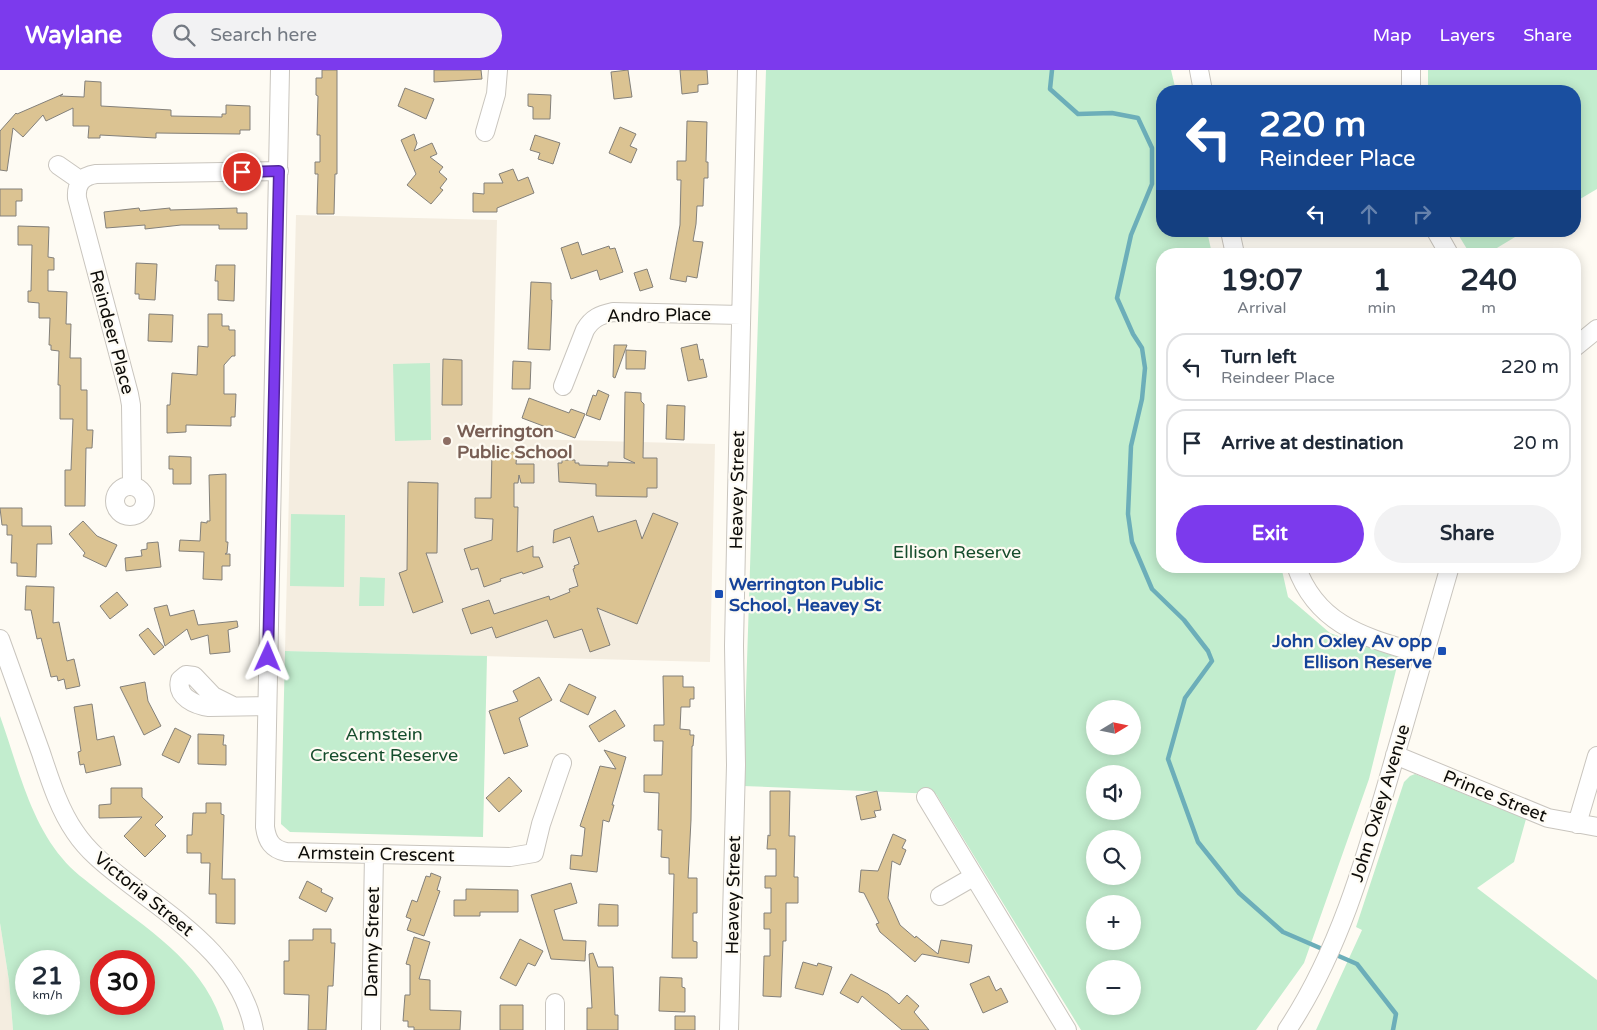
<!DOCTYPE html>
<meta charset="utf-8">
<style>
:root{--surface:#fff;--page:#f2f2f3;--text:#1f2937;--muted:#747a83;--line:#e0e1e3;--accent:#7c3aed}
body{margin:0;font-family:"Varela Round",sans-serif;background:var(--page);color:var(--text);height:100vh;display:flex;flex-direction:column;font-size:19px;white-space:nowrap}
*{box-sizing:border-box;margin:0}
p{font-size:16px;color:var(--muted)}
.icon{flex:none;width:28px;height:28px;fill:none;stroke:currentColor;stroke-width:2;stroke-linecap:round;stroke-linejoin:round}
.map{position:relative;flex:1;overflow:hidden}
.side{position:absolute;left:1156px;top:178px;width:425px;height:325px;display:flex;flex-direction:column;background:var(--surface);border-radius:20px;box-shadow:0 2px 12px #0003}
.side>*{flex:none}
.top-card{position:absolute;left:1156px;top:15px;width:425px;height:152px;border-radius:20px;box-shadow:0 2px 12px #0003;background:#1a4fa0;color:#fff;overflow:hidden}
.needle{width:32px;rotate:80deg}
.controls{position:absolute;left:1086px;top:630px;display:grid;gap:10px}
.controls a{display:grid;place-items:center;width:55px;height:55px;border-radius:50%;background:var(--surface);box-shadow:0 2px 12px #0003;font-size:25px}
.speed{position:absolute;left:15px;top:880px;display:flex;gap:10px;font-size:25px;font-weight:700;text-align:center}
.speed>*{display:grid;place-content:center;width:65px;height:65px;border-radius:50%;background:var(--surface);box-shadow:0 2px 12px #0003;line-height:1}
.speed small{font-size:12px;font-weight:400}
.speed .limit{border:8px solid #d22;background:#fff;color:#111}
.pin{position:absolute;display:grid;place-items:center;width:42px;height:42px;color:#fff;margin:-21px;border:2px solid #fff;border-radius:50%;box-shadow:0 1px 5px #0007}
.me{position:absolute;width:55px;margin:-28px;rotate:1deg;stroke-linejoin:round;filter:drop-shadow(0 0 4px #0008)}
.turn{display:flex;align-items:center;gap:18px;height:105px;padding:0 20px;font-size:22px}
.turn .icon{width:65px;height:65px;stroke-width:2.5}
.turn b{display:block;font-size:35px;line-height:42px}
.lanes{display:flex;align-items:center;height:48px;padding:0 20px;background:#0003;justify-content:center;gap:25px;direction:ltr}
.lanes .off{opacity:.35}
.eta{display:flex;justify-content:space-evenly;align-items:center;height:85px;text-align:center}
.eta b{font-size:30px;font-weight:700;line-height:35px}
.cta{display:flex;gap:10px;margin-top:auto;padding:10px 20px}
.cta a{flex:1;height:58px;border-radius:30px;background:var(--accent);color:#fff;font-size:20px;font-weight:700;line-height:58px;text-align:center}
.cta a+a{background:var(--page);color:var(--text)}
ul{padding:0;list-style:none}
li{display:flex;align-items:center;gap:15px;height:68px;margin:0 10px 8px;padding:0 10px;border:2px solid var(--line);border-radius:20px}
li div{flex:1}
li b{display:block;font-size:19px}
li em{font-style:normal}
header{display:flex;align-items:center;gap:30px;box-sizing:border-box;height:70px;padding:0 25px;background:var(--accent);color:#fff}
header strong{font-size:24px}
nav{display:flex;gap:28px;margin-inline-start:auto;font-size:18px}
.search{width:350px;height:45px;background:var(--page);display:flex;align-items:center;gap:12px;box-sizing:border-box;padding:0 18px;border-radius:28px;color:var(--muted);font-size:19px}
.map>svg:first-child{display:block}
</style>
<header>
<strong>Waylane</strong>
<div class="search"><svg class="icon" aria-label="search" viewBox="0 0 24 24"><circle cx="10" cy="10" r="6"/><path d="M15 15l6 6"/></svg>Search here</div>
<nav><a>Map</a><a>Layers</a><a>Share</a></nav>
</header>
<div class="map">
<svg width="1597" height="960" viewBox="0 0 1597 960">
<rect width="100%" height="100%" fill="#fefbf3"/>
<path fill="#f4ede0" d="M296,145L497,150L492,368L715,374L710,592L285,581Z
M0,853L9,911L13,960H0Z"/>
<path fill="#c2edce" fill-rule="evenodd" d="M766,0H1171L1176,21H1162V161H1207L1212,184H1162V496H1281L1288,527L1330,563L1399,588L1369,709L1304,893L1256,960H1081L936,724L743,716ZM1095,639H1132V676H1095ZM1095,704H1132V741H1095ZM1095,769H1132V806H1095ZM1095,834H1132V871H1095ZM1095,899H1132V936H1095Z
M1428,0H1597V119L1575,132V21H1428Z
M1456,161H1525L1487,184H1470Z
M430,293L431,370L395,371L393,294Z
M291,444L345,445L344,517L290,516Z
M360,507L385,508L384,536H359Z
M285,581L487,586L483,767L290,762L281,754Z
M0,646C17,693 29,749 62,788C72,801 87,811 99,821C149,861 207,894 224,960H13L9,911L0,853ZM26,891H69V934H26ZM144,891V934H101V891Z
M1415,704L1526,749L1514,792L1477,818L1597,910V960H1316L1362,860L1356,857L1404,712L1410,706Z"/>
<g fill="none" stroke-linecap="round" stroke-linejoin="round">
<path stroke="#6caeb9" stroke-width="4.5" d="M1052,0L1050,19L1078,44L1112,43L1138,48L1152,78V114L1131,165L1117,228L1133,264L1142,278L1145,298L1142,329L1131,376L1128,444L1132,472L1152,519L1184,550L1208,581L1212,591L1185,628L1168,689L1198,772L1239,823L1283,862L1327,881
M1334,884L1357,894L1396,944L1393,960"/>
</g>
<path fill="#dbc392" stroke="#83807a" d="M322,0H337V104H335L334,144H317V138L318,104H315V92H320V65H317L318,26L316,25V8H322Z
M434,0H481L482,9L434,12Z
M628,0L632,27L614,29L611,2Z
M680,0H707L708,14L698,15V22L682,24Z
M85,11L101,12V36L171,40V46L222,47V44H226V35L250,36V60H240V64L156,63V68L100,65V68H88L89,56H73V38L46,51L43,45L23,67L13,58L7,101L0,100V61L16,43L17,44L63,24L60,26L84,27Z
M405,18L434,29L426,49L398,36Z
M528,24L551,25L550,49H533V37L528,36Z
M687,51L707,52L706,92H708V108H704L703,136H697L696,154L693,171L703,172L697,208L687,206L686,212L670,209L680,155L681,110H677V91H686Z
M620,57L636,64L630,76L637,79L631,93L609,83Z
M414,64L417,73L414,81L432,73L437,84L430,87L443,97L439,102L447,109L440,118L443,120L431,134L407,115L416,104L401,70Z
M535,65L560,73L553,94L538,89L540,83L530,80Z
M513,99L518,111L528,107L534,123L497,138V142H473V123L484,124V113H503L499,104Z
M0,119H22V131H16V146H0Z
M139,138L140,141L170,138V140L237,138V143H247V159H219V155H181L145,159V155L106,158L104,142Z
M18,156L49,157L48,187L54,188V200H48V221L67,222L66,254H71L70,288H81V320H87V360H93L92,378H86L85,436H65V400H71L73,349H60V315H58L59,281L51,280V275H49L50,248H39V233L28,232V221H31L32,175H18Z
M578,172L582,185L609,176L610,179L615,178L623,202L600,210L597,200L571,209L561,178Z
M136,193L157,194L155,230L139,229V224H135Z
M216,195H235L234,231L218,230V211H215Z
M647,199L653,217L640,221L634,203Z
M531,212L551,213V230H552L550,280L528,279Z
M149,244L173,245L172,272L148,271Z
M208,244H222V256H229V260H235V286H232L224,295V324H236L235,347H231V356L186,355V362L167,363V335H170L172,303L197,305L198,276L208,277Z
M697,274L700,290L703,289L707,307L688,311L681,278Z
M614,275H627L615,308L613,307Z
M626,280L646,281L645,299H626Z
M443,289L462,290V335H442Z
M513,291L531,292L530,319H512Z
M598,320L609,325L600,350L586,345L593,325L596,326Z
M625,322L641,323V331L644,334L643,388H657V418H647V427L596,426V414L559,412L558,393H562V390H575V393H579V395L608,396V392L635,393L624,388Z
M529,328L569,343L571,339L585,344L575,368L522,348Z
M667,335L685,336L684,370L666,369Z
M492,381L517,382L516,394H534V413H521L519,405L518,413H514V437H518L517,482L533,476V487H539L543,497L523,504L522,502L500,509L501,511L484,517L478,498L471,500L464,479L492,470L493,449L475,448V428H491Z
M169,386L191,387V414H173V399H169Z
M226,404V472H228L227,483L225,484H230V496H222V510L203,509L204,482L179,481L180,470L200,471L201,452L207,453V451H210L209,405Z
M408,412L438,413L437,483H426L443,532L413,543L399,503L407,500Z
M0,438H22V456H51L52,474H37L36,507L17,506V493H11L12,465H7V455H2Z
M653,443L678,453L637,554L597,538L610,575L590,582L582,559L554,568L547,550L496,568L492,557L471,564L462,539L489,530L494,544L549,526L550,530L570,522L569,519L578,516L573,499L575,498L574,496L579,494L570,467L553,473L554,460L593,446L598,462L636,450L642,469Z
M83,451L97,466L117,475L106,497L83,486L85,483L69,464Z
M158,472L161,497L126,501L125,488L142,486L141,480L147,479V473Z
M26,516L54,517L53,553L59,552L67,591L74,589L80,616L66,619L64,609L58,611L57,606L51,607L41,568L37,569L31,540H25Z
M117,522L128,535L110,549L100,536Z
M167,535L170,546L194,540L198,555L237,551L238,557L228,560L230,582L210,584L208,565L191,570L187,559L165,576L154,538Z
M148,558L164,577L154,585L139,565Z
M663,606H683V617H694V629H690V637H681L680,659L690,660V665H694L693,676H692L691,750L688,808H697V843H693V871L697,872V888H672L674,804H669V788L661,787L662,760H658L659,723L644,722V705H662L663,671H654V655H664Z
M539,607L552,630L519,648L528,676L504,684L489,641L518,631L513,621Z
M145,612L148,631L161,656L144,665L120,617Z
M569,614L596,627L588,645L560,631Z
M92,634L97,670L114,666L121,695L86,703L84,694L80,695L78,682L81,681L74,637Z
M615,640L625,656L599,672L589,656Z
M175,658L191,666L179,693L162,685Z
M198,664L224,665L223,675H226V695L198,694Z
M604,680L626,687L612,735H614L609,752L603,750L597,802L570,799L571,785L582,786L585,758L580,756L600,696L616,699Z
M509,707L522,721L499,742L486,728Z
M111,718H142V727L163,747L155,755L166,766L145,787L124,766L142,747L99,748V735L111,734Z
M770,721H790L789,766H795L794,807H798V833H786V871H783L781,927L763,926L764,886H770V859H764V843H771V818H765V806H776V779H767L768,765L770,766Z
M877,721L881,740L874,741L876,747L861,750L856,726Z
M206,733H221V744L224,745L222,809H235V854L216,853V824H209L210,793H201V783H187V765H192L193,743H206Z
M893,764L906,770L902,778L906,780L900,795L892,791L888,828L900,855L915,868L916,866L938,884L941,870L972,875L969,893L922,884L915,892L880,862L876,854L879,853L864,823L859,822L861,800L878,801Z
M431,803L441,807L437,820L440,821L424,866L407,860L411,849L406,847L412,830L417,832L426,806L430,807Z
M307,811L322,819L321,822L333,828L326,842L299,828Z
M571,813L577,833L554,840L563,870L586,871L585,891L551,889L531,825Z
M466,819L518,820V842H480V846H454V830H466Z
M599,834L618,835V856H598Z
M313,859H331V873H335L333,916H328L326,960H308L309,925L284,924V891H289V870H313Z
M414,867L430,872L419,909L430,910V940L461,941L460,960H414V957H408V951H403L405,925H410V895L406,894Z
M520,869L543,881L535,896L528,893L516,916L500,908Z
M593,883L598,897H613L615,945H618V960H587V938H592L589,884Z
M803,892L817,896L818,893L832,897L823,925L795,918Z
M851,904L888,924L899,934L907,925L919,936L914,942L929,960H902L862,926L858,933L840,923Z
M989,906L996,921L1001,918L1008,932L983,943L970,914Z
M660,907L682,908V917L685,918V942L659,941Z
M500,935H523V960H500Z
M675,946H695V960H675Z"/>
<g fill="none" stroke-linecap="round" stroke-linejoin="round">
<defs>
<path id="minor" d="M280,0L265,757C267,771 272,779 286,782L510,787L534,783L541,754L562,693
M1199,0L1203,21
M1411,0V21
M485,62L496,24L498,0
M58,95L81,111
M1230,161L1235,184
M1436,161L1449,184
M1575,277L1597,259
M563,316L585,260C592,248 600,245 613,242L741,245
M132,415L131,335L129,324L77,128C76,114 82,106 96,104L279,101
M115 431a15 15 0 1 1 30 0a15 15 0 1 1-30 0Z
M1296,496C1318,558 1369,568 1424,585
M0,569C14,607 27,645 41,683C50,710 59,739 75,762C89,783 108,797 127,812C179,852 241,891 254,960
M231,635L213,626L194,606L186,605L180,610C176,627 195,635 209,637L267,636
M1395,685L1548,748L1597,757
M926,727L1067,960
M1577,754L1597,686
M940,826L973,807
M371,960L374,784
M555,960V933
M729,960L736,695L734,576L737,424L747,0
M1287,960C1339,882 1365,790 1391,700C1411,632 1430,564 1450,496"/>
</defs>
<use href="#minor" stroke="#c9c5be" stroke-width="20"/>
<use href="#minor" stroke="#fff" stroke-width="18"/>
</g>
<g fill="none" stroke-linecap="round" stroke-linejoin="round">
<defs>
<path id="route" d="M242,102L279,101L268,587"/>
</defs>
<use href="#route" stroke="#51269a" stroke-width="12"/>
<use href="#route" stroke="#7c3aed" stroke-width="9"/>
</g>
<circle fill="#8d6e63" stroke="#fefbf3" stroke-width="2" cx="447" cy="371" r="5"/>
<g fill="#1a4fb4" stroke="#fefbf3" stroke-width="2">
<rect x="714" y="519" width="10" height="10" rx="2.5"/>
<rect x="1437" y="576" width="10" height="10" rx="2.5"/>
</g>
<g text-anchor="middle" stroke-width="4.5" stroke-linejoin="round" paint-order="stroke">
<g font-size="18" fill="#0d0c09" stroke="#fefbf3">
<text transform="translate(659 245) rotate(-1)" y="6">Andro Place</text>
<text transform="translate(112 262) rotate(75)" y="6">Reindeer Place</text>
<text transform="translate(737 420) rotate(-89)" y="6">Heavey Street</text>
<text transform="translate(1495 726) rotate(22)" y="6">Prince Street</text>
<text transform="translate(1380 733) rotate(-73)" y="6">John Oxley Avenue</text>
<text transform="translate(376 784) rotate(1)" y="6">Armstein Crescent</text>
<text transform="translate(144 824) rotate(39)" y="6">Victoria Street</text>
<text transform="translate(733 825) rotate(-89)" y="6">Heavey Street</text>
<text transform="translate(372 872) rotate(-89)" y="6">Danny Street</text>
</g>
<g font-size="18" font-weight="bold" fill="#785e54" stroke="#fefbf3" text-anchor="start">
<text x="457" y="367">Werrington<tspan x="457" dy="21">Public School</tspan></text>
</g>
<g font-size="18" fill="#154c2c" stroke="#fefbf3">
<text x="957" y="488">Ellison Reserve</text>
<text x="384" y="670">Armstein<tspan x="384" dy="21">Crescent Reserve</tspan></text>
</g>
<g font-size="18" font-weight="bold" fill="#164399" stroke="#fefbf3" text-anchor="start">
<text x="729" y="520">Werrington Public<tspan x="729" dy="21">School, Heavey St</tspan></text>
<text x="1432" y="577" text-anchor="end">John Oxley Av opp<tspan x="1432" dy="21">Ellison Reserve</tspan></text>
</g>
</g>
</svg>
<div class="controls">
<a><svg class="needle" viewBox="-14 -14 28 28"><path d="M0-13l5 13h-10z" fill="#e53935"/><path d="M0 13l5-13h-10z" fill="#747a83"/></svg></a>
<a><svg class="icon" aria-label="sound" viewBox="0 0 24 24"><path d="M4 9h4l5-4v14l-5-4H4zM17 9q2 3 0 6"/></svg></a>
<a><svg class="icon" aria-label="search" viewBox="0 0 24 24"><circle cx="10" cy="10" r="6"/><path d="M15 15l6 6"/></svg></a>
<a>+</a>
<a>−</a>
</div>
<div class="speed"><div>21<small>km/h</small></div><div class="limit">30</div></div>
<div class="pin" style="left:242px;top:102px;background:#d93025"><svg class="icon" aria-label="arrive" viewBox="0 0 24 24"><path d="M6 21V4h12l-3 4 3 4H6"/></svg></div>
<svg class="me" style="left:268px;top:587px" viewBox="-20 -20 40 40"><path d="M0-17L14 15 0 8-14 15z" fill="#7c3aed" stroke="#fff" stroke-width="4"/></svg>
<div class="top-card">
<div class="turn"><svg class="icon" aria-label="left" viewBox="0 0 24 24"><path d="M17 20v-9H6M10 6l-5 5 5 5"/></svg><div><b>220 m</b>Reindeer Place</div></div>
<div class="lanes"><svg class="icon" aria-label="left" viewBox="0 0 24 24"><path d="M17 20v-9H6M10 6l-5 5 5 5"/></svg><svg class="icon off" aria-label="ahead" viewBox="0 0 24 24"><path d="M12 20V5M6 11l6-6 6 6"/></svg><svg class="icon off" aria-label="right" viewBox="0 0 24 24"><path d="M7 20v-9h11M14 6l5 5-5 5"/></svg></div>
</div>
<section class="side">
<div class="eta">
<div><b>19:07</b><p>Arrival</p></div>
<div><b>1</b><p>min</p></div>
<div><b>240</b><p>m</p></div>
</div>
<ul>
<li><svg class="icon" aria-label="left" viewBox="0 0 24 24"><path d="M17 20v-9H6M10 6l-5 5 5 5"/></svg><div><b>Turn left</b><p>Reindeer Place</p></div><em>220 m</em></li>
<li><svg class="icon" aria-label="arrive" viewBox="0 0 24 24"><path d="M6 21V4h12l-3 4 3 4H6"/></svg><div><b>Arrive at destination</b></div><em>20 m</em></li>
</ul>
<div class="cta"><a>Exit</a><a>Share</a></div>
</section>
</div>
